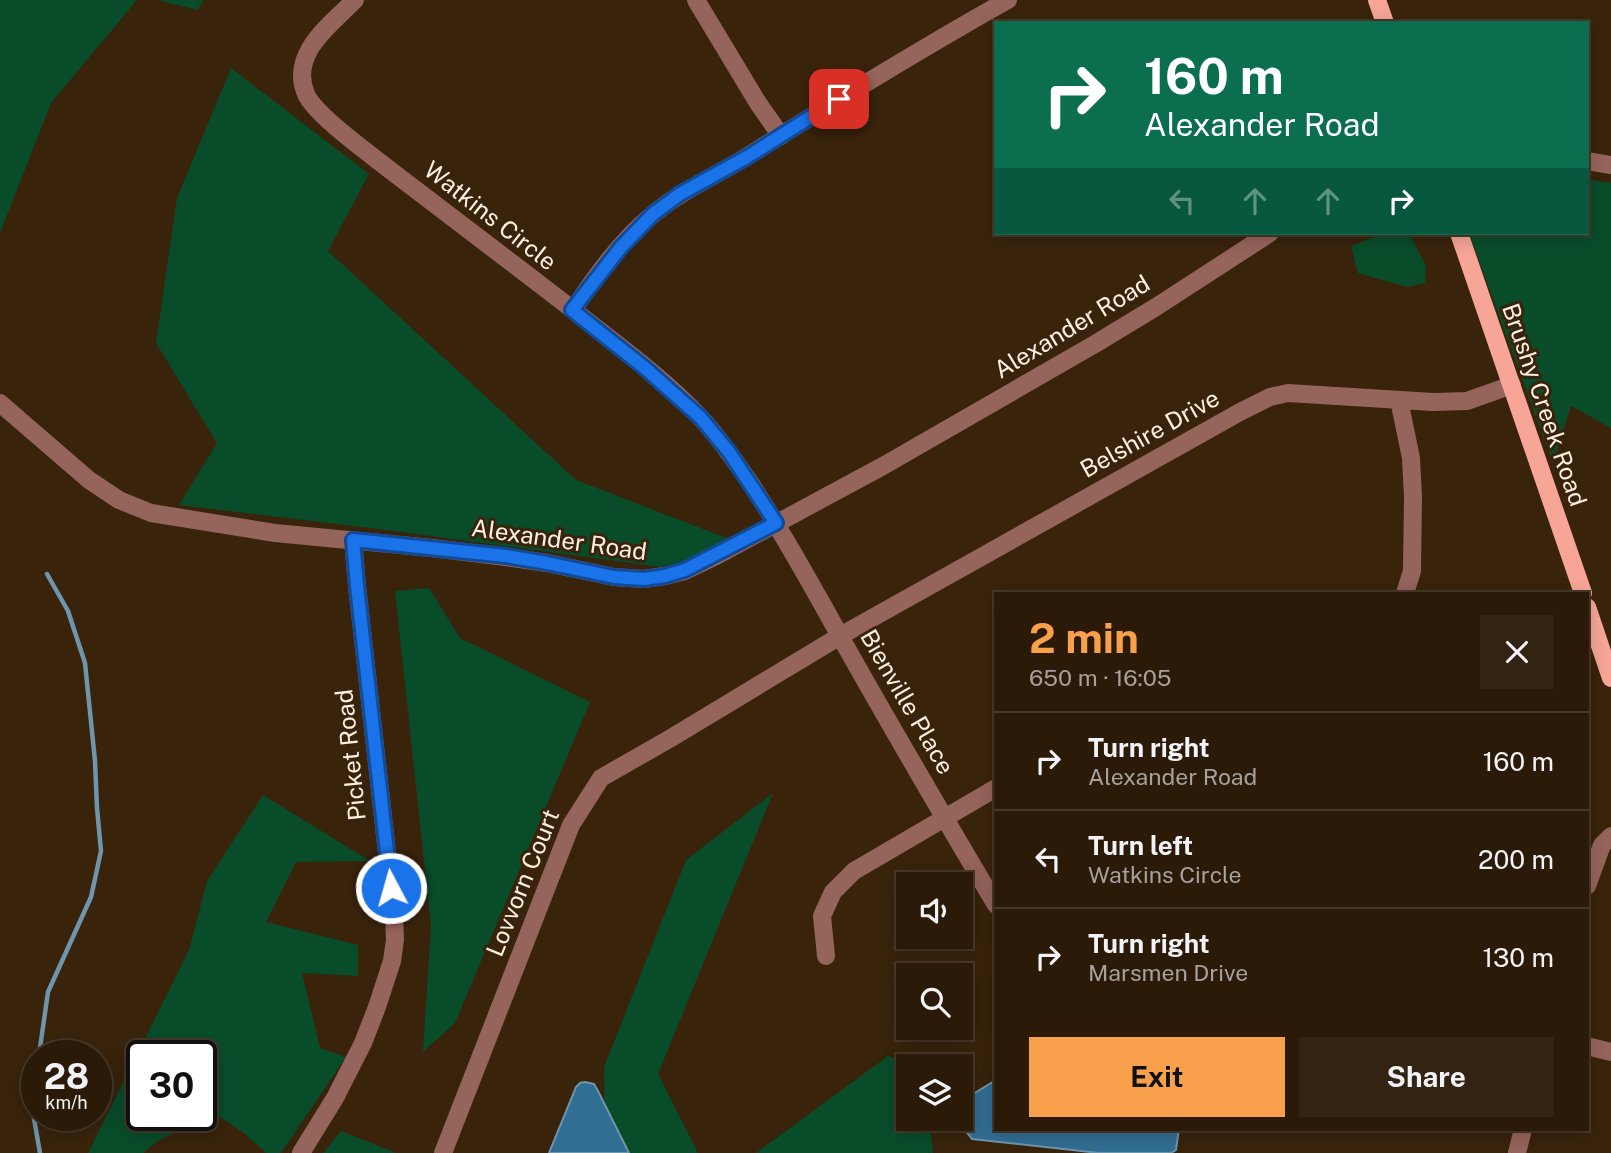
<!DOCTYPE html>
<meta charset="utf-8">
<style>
:root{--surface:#2b1a08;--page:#332312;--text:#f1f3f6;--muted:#a6a19c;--line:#473829;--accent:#f9a04c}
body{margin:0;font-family:"Public Sans",sans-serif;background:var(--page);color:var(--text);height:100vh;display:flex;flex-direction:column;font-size:26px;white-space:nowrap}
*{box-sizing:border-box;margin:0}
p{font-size:23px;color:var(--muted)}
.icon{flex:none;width:38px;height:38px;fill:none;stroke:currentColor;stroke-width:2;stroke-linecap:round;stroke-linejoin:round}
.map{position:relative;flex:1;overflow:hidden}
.sheet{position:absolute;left:994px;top:592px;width:595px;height:539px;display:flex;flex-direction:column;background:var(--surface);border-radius:0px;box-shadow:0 4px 18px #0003,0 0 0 2px var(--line)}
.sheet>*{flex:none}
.banner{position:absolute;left:994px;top:21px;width:595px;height:214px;border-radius:0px;box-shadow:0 4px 18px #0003,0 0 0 2px var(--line);background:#0b6e4f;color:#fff;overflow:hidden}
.controls{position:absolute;left:896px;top:872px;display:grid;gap:14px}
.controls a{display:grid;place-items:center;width:77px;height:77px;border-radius:0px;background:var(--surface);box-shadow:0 4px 18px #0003,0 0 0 2px var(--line);font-size:35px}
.speed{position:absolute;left:21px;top:1040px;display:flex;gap:14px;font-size:35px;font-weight:700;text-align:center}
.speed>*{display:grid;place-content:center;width:91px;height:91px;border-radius:50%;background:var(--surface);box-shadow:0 4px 18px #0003,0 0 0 2px var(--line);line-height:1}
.speed small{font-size:18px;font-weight:400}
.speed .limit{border:4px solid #111;border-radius:10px;background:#fff;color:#111}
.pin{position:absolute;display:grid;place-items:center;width:60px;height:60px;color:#fff;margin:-30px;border-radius:14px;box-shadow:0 4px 10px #0006}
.me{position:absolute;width:77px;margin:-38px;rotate:354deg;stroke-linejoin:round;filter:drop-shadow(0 0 5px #0008)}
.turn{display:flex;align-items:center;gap:24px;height:147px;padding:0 35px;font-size:32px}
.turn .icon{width:91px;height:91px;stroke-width:2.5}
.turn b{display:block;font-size:49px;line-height:60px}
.lanes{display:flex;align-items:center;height:66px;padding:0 35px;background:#0003;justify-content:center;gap:35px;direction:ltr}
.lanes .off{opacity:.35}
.round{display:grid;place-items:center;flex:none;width:74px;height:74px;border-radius:0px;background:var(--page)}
.summary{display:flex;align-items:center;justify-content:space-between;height:119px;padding:0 35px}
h1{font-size:42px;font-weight:700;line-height:52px;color:var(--accent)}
.cta{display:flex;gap:14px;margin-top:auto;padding:14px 35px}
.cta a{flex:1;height:80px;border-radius:0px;background:var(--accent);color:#111;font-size:28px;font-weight:700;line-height:80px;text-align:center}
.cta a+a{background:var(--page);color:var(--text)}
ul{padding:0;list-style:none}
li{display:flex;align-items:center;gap:21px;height:98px;padding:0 35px;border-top:2px solid var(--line)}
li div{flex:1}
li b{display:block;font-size:26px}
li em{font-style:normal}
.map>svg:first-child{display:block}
</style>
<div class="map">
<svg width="1611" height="1153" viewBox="0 0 1611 1153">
<rect width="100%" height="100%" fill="#39230b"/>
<path fill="#084c2a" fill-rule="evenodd" d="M0,0H137L51,103L0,233Z
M157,0H204L197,10Z
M231,68L369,174L328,251L576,480L747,546L661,567L394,531L179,505L217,443L156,343L177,198Z
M1587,179L1611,183V428L1571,406L1553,464L1469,233H1587Z
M1386,233H1409L1426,266L1425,283L1407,287L1358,273L1351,246Z
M429,588L460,638L590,702L455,1023L423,1052L431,926L395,591Z
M773,793L658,1074L698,1153H608L605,1142L604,1067L686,860Z
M263,795L370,861L296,862L266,922L358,945V976L302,973L320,1048L346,1057L281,1153H266L245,1134L214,1113L158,1141L143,1153H88L189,950L207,881ZM142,1055H201V1115H142Z
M888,1056L920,1066H908V1118H929L933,1153H756Z
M341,1131L396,1153H323Z"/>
<path fill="#316e93" stroke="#6e95ab" stroke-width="2" d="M996,1080V1129H1179L1176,1150L1171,1153H1099L972,1139L958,1121L961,1118L965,1099Z
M585,1082L594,1084L598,1091L629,1153H549L576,1087L580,1083Z"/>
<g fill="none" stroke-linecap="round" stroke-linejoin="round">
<path stroke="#6e95ab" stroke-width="4.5" d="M39,1055L48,992L91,897L101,851L97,808L95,761L85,663L68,611L47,574
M37,1073L33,1113L40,1153"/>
<path stroke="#95645b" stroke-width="18" d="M355,0C330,25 289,54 306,94C315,115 370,154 390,170C458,222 527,274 595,327C631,355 669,384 700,417C719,437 735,461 751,484C785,536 815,591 845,645C894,732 945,819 996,905
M696,0L758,103L781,136
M1587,161L1611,165
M573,310C595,277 620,242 651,216C681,190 718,175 751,154C836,101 920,49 1008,0
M1399,400L1411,458L1413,497L1412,571L1405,593
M0,403L89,480L119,500L151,513L275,533L432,548L506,557L547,563L614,577L644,579L665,576L685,571L714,557L883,466L1095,344L1156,307L1270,233
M1587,886L1602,845L1611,836
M826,956L822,916L833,892L854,871L996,788
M1587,1046L1611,1052
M301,1153L335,1098L363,1043L377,1007L392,961L395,940L394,915L357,586L353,540
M443,1153L571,825L601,778L671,738L840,636L1240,412L1270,397L1288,393L1433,402L1467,401L1512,385
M1517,1153L1523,1129"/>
<path stroke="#f6a596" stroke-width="18" d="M1377,0L1385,23
M1459,233L1583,593
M1587,607L1611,678"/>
</g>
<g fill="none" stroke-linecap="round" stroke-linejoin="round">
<defs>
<path id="route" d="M391,888L357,586L353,540L506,556L547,563L614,577L644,579L665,576L685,570L776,523L729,452L701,418L645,368L572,310L621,247L653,214L680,194L747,157L839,99"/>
</defs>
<use href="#route" stroke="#114b97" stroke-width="18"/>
<use href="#route" stroke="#1a73e8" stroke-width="12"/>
</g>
<g text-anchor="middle" stroke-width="6" stroke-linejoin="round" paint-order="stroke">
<g font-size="24" fill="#fef0e2" stroke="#39230b">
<text transform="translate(490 216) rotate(38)" y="8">Watkins Circle</text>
<text transform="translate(1072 327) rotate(-31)" y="8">Alexander Road</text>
<text transform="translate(1544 405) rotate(71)" y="8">Brushy Creek Road</text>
<text transform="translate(1150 434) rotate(-29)" y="8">Belshire Drive</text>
<text transform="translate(559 540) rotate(8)" y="8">Alexander Road</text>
<text transform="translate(907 702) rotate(60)" y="8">Bienville Place</text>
<text transform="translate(351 755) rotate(-96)" y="8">Picket Road</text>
<text transform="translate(523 883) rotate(-68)" y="8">Lovvorn Court</text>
</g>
</g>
</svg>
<div class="controls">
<a><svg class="icon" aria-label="sound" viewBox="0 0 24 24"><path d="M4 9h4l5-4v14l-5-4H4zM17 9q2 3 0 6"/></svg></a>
<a><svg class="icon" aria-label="search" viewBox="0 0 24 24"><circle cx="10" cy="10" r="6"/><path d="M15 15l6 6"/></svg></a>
<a><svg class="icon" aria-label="layers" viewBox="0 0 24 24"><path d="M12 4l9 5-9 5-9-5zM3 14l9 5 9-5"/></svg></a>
</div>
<div class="speed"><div>28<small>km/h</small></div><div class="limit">30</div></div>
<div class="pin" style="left:839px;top:99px;background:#d93025"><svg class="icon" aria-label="arrive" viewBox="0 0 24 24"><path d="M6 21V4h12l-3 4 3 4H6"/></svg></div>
<svg class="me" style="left:391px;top:888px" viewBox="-20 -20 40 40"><circle r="17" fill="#1a73e8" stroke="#fff" stroke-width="3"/><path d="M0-11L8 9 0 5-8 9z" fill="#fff"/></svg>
<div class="banner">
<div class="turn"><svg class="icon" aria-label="right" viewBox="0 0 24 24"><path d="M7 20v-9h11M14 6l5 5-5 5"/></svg><div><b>160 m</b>Alexander Road</div></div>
<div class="lanes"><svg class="icon off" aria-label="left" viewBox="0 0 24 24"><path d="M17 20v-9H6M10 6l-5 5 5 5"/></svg><svg class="icon off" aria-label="ahead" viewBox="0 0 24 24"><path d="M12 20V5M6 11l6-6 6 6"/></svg><svg class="icon off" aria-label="ahead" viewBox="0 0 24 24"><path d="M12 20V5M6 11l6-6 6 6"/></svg><svg class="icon" aria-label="right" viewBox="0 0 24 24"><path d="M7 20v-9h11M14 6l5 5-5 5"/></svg></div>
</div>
<section class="sheet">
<div class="summary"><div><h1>2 min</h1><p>650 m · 16:05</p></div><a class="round"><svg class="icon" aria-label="close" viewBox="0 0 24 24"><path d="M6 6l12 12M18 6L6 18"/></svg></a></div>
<ul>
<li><svg class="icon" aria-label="right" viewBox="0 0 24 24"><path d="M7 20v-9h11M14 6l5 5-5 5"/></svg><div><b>Turn right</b><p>Alexander Road</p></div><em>160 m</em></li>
<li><svg class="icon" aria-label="left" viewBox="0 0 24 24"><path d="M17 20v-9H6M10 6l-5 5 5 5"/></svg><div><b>Turn left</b><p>Watkins Circle</p></div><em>200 m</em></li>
<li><svg class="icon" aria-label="right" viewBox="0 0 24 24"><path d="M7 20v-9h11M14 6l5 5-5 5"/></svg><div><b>Turn right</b><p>Marsmen Drive</p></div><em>130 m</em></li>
</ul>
<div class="cta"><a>Exit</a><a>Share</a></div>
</section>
</div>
